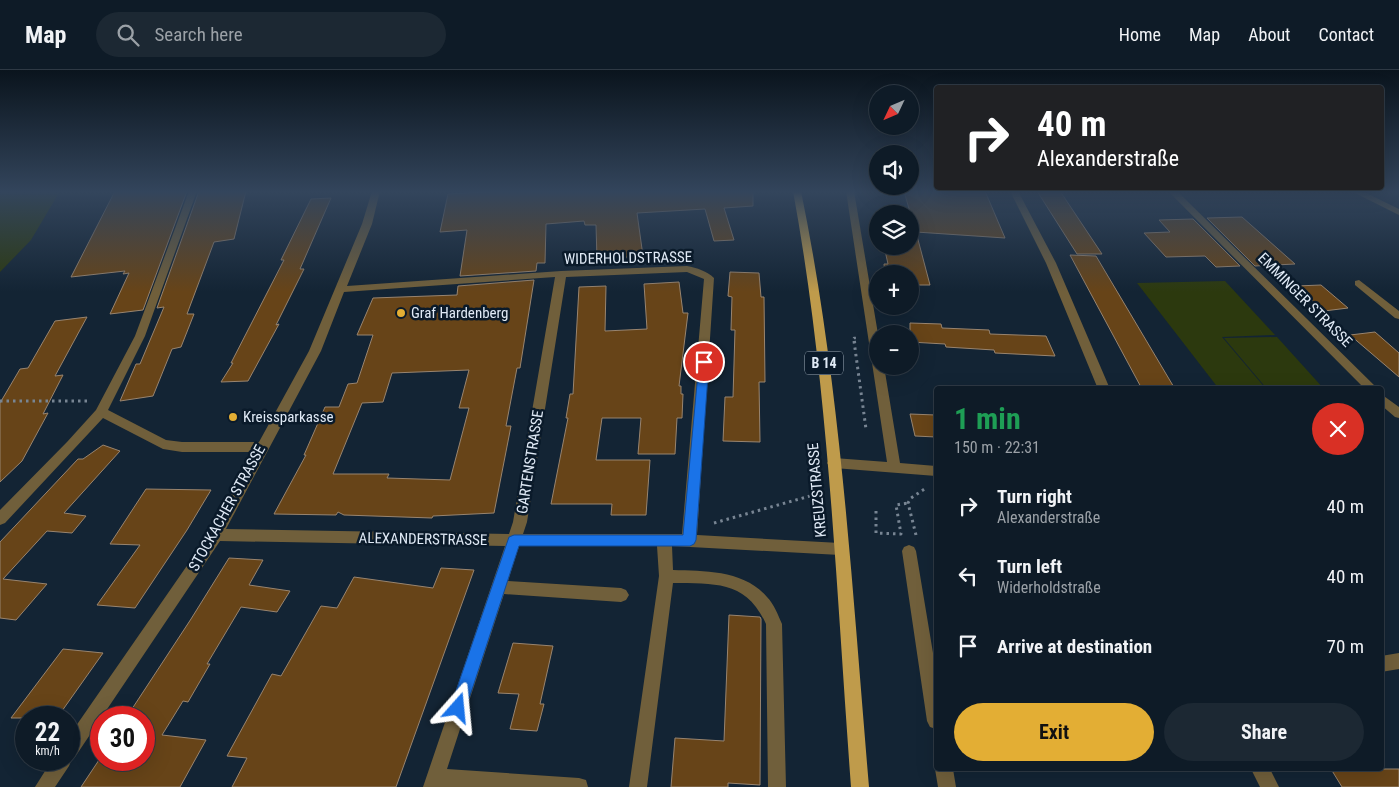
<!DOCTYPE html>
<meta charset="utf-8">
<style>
:root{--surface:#0e1b27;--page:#1c2833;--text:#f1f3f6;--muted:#9ba1a7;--line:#2e3944;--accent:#e3ae34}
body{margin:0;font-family:"Roboto Condensed",sans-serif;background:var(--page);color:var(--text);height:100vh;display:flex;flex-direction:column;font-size:19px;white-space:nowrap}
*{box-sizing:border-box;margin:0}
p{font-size:16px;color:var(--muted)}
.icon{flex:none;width:28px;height:28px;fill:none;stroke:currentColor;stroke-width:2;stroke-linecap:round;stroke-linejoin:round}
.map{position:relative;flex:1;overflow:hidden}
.sheet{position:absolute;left:934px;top:316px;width:450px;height:385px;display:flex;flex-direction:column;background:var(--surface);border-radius:5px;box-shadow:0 5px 20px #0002,0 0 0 1px var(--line)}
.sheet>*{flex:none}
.banner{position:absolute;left:934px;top:15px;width:450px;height:105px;border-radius:5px;box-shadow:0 5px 20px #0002,0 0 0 1px var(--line);background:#202124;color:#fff;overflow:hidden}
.needle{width:32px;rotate:226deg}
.tools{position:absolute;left:869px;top:15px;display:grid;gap:10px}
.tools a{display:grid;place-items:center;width:50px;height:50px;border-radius:50%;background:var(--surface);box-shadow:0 5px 20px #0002,0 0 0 1px var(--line);font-size:25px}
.speed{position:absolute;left:15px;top:636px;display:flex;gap:10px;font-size:25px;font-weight:700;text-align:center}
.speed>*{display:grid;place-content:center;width:65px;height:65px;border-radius:50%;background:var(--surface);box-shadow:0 5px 20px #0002,0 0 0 1px var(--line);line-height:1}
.speed small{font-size:12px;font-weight:400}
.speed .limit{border:8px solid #d22;background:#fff;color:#111}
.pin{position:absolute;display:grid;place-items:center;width:42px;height:42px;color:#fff;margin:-21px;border:2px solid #fff;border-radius:50%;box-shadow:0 1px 5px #0007}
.me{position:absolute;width:55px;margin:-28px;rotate:18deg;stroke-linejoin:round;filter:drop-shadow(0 0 4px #0008)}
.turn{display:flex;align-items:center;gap:18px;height:105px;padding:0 20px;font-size:22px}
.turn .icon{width:65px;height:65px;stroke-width:2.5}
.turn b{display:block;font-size:35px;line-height:42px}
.round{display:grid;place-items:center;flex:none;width:52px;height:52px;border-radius:26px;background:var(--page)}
.overview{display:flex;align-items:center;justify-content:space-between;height:85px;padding:0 20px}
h1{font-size:30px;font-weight:700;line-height:38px;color:#1e9e55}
.primary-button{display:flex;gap:10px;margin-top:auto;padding:10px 20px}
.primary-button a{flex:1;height:58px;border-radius:30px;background:var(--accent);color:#111;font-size:20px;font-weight:700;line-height:58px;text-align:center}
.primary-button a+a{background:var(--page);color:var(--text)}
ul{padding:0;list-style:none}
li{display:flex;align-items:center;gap:15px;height:70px;padding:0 20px}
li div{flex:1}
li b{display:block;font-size:19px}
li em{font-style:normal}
header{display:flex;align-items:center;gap:30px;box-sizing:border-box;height:70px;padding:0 25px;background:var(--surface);border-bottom:1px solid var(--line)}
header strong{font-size:24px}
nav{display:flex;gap:28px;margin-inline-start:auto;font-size:18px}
.search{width:350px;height:45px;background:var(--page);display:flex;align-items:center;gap:12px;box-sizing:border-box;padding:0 18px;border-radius:28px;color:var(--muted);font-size:19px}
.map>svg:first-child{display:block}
</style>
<header>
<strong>Map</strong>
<div class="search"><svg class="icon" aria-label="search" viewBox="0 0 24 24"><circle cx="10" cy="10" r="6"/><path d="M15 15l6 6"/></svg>Search here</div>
<nav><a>Home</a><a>Map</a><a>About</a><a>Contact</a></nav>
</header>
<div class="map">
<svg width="1399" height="717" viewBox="0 0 1399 717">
<rect width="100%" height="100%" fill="#132434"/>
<path fill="#2c390e" d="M0,121H60L31,170L0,202Z
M1225,211L1275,265L1222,267L1266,319H1219L1137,213Z
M1277,267L1324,319H1267L1224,268Z"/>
<path fill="#674418" stroke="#98846f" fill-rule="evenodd" d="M115,121H187L143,240L110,244L129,203L123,204L125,201L71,207Z
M199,121H246L234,169L214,172L187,244H194L181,277L172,279L153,326L120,331L136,294H140L164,237L157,238Z
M503,121H753V136L724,138L734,170L714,171L705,139L637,143L643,186L597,189L596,155H585L584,151L546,154L545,193H537L536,201L460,206L467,160L440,162L448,124Z
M904,121H985L1005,168L916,162L930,215H910V204H885L884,194H888L884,176H910L911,146Z
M1037,121H1060L1102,184H1077Z
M331,128L300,199H304L276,255L279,254L248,311L221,312L233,293H231L284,190H281L311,129Z
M1242,147L1295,194L1255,196L1207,148Z
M1193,149L1240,196L1216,197L1205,186L1166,187L1144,163L1170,162L1159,150Z
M1070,185L1096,186L1175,319H1142Z
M730,202L759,203L761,227H764L765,312H759L760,372L723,371L725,327H733L735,260H731L732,227L728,226Z
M534,210L520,298H517L506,356H511L494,443L433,446L432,448L344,445L338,442L336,445L274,444L306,385H304L325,337H339L348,314L357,313L373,265H357L373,228L457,225L458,216ZM469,300L459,338H469L450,410L387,408L389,404H333L362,333L383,332L392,303Z
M679,212L683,243H688L679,316H681V324H683L682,348H677L675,384H638L641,348H602L596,390H650L646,445H611L612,434H551L568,348H566L570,324H573L579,217L606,216L605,261L647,259L644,214Z
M1321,215L1348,238L1324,241L1296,216Z
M87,247L55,306L63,305L43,344L48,343L22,391L0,412V333L20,299L28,298L55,251Z
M910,253L941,254L942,258L989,260L990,264L1046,266L1055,286L995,283L994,280L946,277L945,274L910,272Z
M1375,262L1399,283V307L1350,265Z
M910,344L936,345V367L915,366Z
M103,375L120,381L64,443L86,446L72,463L47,461L3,509L47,514L16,550L0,548V472L78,389H83Z
M146,419L211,420L187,460L135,538L97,535L140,475L110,474Z
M229,488L263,490L249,515L290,521L277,542L241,537L207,594H210L188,632L183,631L162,665L206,670L180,717H81L99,690H144V648H126L191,549Z
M441,498L474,500L396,717H232L247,688L227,686L272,604L281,606L321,536L337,538L354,507L433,518Z
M729,545L760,547L761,549L760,715L728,713V717H671L675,668L724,671Z
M513,573L553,576L540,634H544L537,661L510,659L519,624L498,623Z
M63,579L103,583L57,648H11Z
M1331,699H1399V717H1342Z"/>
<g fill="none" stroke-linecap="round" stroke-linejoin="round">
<path stroke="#788593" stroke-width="2.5" stroke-dasharray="2 3" stroke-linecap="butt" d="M855,273L854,268H856"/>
<path stroke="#788593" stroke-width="3" stroke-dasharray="2.5 4" stroke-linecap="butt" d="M854,271L866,359
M0,331H89
M876,441V463L901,464L896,435L908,433
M714,453L810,426
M916,465L908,433L911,428L926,418"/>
<path fill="#705f3b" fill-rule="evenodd" d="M189,121H197L145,266L108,340L166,370L182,372H259L309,281L362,154L372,121H380L372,154L347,216L561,201L687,196C697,198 707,201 714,208L697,465L840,473L845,475L847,479L845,483L840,485L672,476L673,500C705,501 744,500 767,527C774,534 778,545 782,554L786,717H768L766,554C746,510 715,514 673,513L647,717H629L659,506L657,476H519L508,511L621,518L626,520L629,525L626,530L621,532L504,524L447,699L579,708L586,710L588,717H423L505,476L220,471L75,687L72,689L69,696L55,717H35L52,690H69V666L211,461L254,382H182L163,379L103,348L5,453L0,455V440L67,372L96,340L135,266ZM687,202L704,209L682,464H523L527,452L566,207ZM555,207L513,452L509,464L226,459L321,281L344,222Z
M846,121H854L878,264V296H884L900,393L936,396V406L834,398L829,396L827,393L829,390L834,388L887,392Z
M1010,121H1018L1056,193L1110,319H1098L1046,193Z
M1168,121H1177L1378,319H1365Z
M1351,121H1362L1399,139V145Z
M1359,210L1399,241V249L1395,248L1355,215V211Z
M1381,324L1399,337V348L1395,347L1381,335Z
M909,475L914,477L916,481L936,601V659L930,657L927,651L902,481L904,477Z
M1399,583V599L1381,602V586Z
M936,696V699H953L956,717H938L935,699Z
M1251,699H1270L1279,717H1260Z"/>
<path fill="#bf9b4b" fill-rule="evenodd" d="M793,121H801C841,317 852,518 869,717H851C836,518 829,317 793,121Z"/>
</g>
<linearGradient id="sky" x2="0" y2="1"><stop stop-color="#0a141d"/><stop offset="0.55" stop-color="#33455c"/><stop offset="1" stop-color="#33455c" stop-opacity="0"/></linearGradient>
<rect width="1399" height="222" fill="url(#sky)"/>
<path fill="#1a73e8" stroke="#114b97" d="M704,289L709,292L696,470L694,474L690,476H519L466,638L464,644L458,646L453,644L450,638L509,467L514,465H683L699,292Z"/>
<g fill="#e3ae34" stroke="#0a1a2a" stroke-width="2">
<circle cx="401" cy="243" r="5"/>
<circle cx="233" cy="347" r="5"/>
</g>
<g text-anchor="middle" stroke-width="5" stroke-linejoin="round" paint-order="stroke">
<rect fill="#0a1a2a" stroke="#a0acb9" stroke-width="1" x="805" y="281.5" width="38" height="23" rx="4"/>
<g font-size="14" font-weight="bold" fill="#e0eaf6">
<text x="824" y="298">B 14</text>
</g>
<g font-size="15" fill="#e0eaf6" stroke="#0a1a2a">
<text transform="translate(628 188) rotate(-1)" y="5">WIDERHOLDSTRASSE</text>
<text transform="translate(1305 230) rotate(45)" y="5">EMMINGER STRASSE</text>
<text transform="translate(530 392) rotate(-81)" y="5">GARTENSTRASSE</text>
<text transform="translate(817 420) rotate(-95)" y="5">KREUZSTRASSE</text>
<text transform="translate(227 438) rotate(-61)" y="5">STOCKACHER STRASSE</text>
<text transform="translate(423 469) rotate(1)" y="5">ALEXANDERSTRASSE</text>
</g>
<g font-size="15" fill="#e0eaf6" stroke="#0a1a2a" text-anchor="start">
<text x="411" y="248">Graf Hardenberg</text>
<text x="243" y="352">Kreissparkasse</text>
</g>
</g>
</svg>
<div class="tools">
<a><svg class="needle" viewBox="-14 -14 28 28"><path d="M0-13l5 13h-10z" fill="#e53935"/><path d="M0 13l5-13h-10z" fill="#9ba1a7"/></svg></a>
<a><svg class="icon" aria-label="sound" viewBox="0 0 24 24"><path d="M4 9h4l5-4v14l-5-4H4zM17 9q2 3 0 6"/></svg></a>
<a><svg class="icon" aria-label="layers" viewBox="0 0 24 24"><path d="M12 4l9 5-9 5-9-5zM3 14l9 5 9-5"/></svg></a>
<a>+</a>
<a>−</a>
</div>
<div class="speed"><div>22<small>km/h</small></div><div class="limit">30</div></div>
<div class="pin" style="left:704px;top:292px;background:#d93025"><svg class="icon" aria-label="arrive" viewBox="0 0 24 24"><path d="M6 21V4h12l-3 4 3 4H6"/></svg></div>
<svg class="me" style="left:458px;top:638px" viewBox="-20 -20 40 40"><path d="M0-17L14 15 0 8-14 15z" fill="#1a73e8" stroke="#fff" stroke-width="4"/></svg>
<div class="banner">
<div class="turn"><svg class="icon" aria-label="right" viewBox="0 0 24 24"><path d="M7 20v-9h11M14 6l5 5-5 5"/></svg><div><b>40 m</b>Alexanderstraße</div></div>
</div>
<section class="sheet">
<div class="overview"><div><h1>1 min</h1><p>150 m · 22:31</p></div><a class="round" style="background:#d93025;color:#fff"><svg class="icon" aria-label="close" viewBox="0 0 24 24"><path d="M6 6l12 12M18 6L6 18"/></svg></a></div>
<ul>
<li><svg class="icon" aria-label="right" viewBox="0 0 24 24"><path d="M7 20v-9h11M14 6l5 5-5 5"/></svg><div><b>Turn right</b><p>Alexanderstraße</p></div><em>40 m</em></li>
<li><svg class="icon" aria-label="left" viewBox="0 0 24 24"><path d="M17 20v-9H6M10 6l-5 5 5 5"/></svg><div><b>Turn left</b><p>Widerholdstraße</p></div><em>40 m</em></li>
<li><svg class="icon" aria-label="arrive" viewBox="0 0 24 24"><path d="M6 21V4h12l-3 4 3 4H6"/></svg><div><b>Arrive at destination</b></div><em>70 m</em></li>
</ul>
<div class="primary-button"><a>Exit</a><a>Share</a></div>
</section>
</div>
